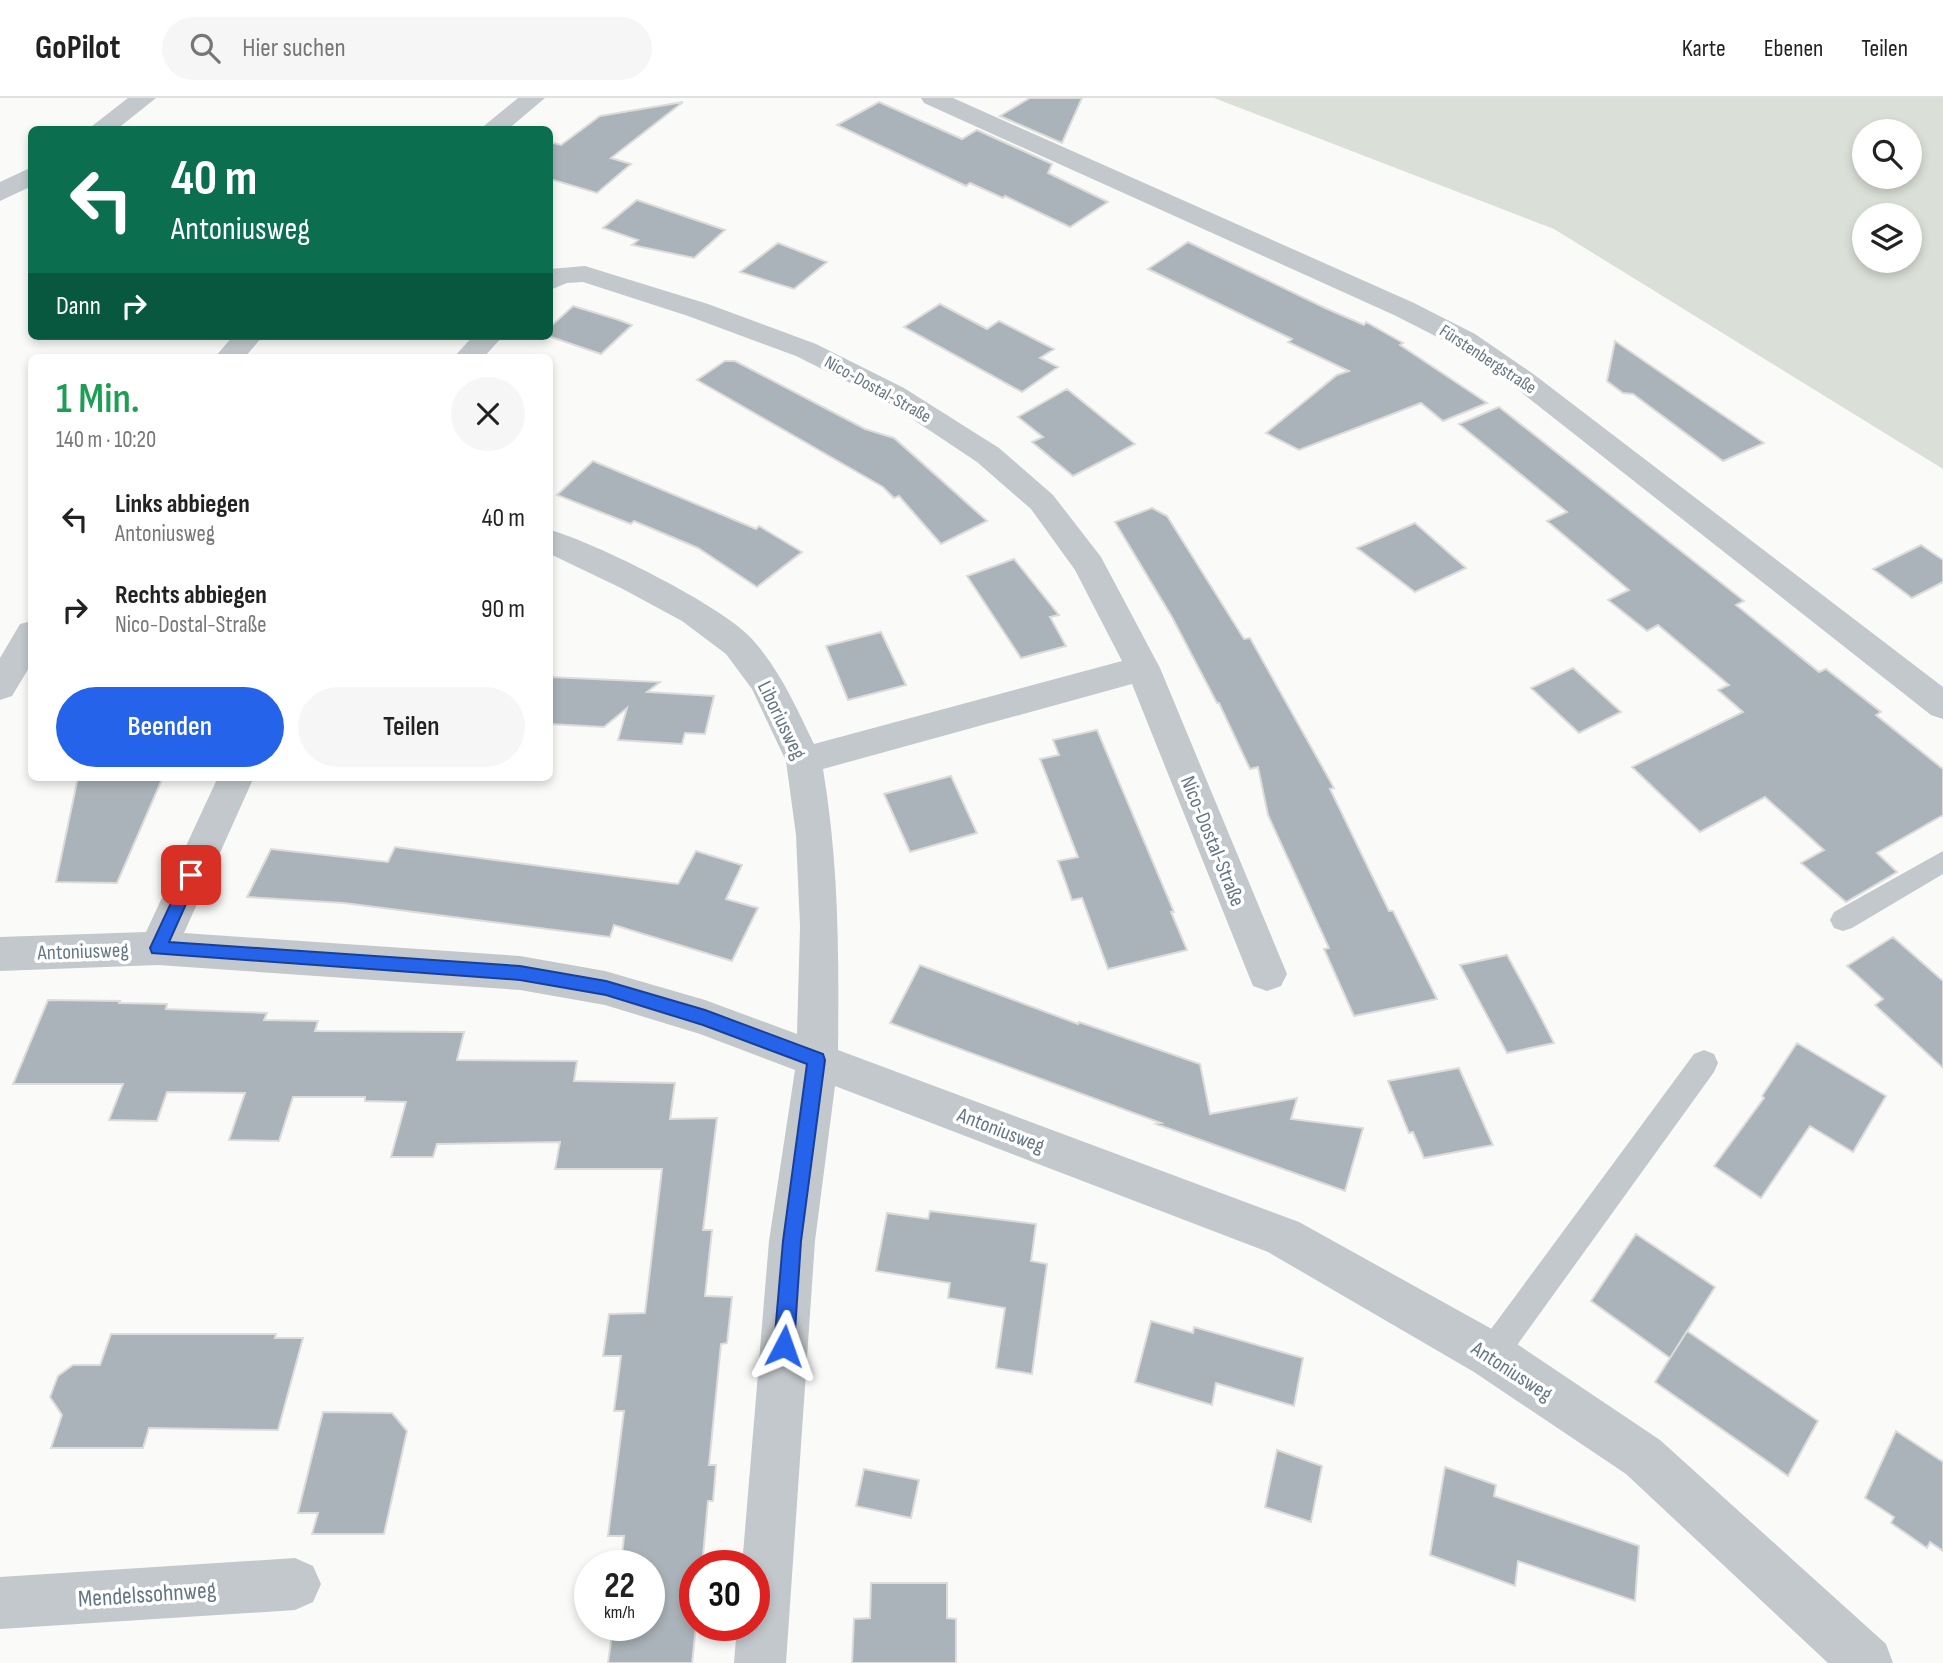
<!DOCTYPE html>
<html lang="de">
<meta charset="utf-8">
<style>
:root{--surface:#fff;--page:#f6f6f6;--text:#222;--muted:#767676;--line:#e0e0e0;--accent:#2563eb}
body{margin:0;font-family:"Sofia Sans Condensed",sans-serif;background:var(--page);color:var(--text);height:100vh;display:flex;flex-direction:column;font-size:26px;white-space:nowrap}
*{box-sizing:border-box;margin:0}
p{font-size:23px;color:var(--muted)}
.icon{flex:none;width:38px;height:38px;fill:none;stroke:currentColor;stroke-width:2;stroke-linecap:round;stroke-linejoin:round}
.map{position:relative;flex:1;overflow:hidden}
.side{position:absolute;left:28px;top:256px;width:525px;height:427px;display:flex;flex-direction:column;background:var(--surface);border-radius:10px;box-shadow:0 4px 10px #0003}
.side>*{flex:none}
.hud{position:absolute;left:28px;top:28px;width:525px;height:214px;border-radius:10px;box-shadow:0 4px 10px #0003;background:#0b6e4f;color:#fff;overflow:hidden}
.tools{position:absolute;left:1852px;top:21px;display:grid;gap:14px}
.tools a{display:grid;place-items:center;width:70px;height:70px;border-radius:50%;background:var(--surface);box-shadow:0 4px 10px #0003;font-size:35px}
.speed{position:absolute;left:574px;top:1452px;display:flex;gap:14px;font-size:35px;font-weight:700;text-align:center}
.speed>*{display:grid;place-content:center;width:91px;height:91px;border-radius:50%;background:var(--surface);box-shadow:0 4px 10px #0003;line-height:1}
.speed small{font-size:18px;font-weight:400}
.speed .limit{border:10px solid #d22;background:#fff;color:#111}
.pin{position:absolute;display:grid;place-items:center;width:60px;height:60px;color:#fff;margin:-30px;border-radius:14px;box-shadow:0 4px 10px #0006}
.me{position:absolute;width:77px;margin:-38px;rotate:4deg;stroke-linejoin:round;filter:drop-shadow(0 0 5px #0008)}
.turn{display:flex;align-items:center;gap:24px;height:147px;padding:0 28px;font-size:32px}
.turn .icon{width:91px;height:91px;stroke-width:2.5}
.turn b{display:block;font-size:49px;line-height:60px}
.then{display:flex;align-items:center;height:66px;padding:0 28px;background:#0003;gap:14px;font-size:26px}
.round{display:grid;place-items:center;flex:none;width:74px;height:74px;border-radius:37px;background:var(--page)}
.overview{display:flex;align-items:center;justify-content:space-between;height:119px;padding:0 28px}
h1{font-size:42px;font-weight:600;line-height:52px;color:#1e9e55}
.primary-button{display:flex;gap:14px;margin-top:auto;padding:14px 28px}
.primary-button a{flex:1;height:80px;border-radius:42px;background:var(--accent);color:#fff;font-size:28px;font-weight:600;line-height:80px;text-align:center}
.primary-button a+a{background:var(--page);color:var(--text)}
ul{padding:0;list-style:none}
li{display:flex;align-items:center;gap:21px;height:91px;padding:0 28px}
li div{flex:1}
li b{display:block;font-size:26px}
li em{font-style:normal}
header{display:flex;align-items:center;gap:42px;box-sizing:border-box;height:98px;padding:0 35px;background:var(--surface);border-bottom:2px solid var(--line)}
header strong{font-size:33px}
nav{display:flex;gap:38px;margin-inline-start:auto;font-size:24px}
.search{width:490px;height:63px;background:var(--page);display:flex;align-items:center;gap:18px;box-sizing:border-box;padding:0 24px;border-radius:38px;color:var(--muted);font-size:26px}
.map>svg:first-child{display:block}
</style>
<header>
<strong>GoPilot</strong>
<div class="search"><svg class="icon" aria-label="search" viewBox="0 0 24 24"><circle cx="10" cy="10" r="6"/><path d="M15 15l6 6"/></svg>Hier suchen</div>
<nav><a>Karte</a><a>Ebenen</a><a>Teilen</a></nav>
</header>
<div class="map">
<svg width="1943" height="1565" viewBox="0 0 1943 1565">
<rect width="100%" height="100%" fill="#fafaf8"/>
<path fill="#dadfd7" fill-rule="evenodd" d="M1214,0H1943V371L1554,131ZM1864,33H1909V79H1864ZM1864,117H1909V163H1864Z"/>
<path fill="#aab3b9" stroke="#dcdcda" stroke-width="2" d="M1030,0H1082L1062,45L1000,18Z
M683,4L611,60L631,66L597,95L550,81V44L561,47L600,18Z
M879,4L962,41L977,32L1052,66L1048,75L1108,104L1070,129L1005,98L1003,100L970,85L966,88L837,27Z
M637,102L725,132L694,160L632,147L638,142L603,130Z
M1188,144L1325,210L1364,227L1366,224L1403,245L1400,247L1487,305L1443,323L1421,305L1299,352L1266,335L1337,277L1349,273L1288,244L1292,241L1148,171Z
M778,145L827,164L794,191L740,174Z
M940,206L987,231L999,223L1054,251L1040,260L1058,269L1022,294L904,229Z
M573,208L619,222L632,227L601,256L548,238L550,229Z
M1615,243L1708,307L1764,345L1723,363L1633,296L1623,295L1607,283Z
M725,263H735L865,331L894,340L987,423L941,446L899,398L894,400L883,389L697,282Z
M1067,291L1135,346L1073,378L1032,344L1043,339L1018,319Z
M1499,309L1744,503L1736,507L1819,574L1826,571L1881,614L1876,617L1943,671V717L1877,755L1897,774L1846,804L1801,765L1824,752L1765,699L1700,734L1632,669L1743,614L1718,592L1729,587L1658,527L1647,533L1608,502L1629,492L1547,423L1567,414L1459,326Z
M593,363L756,431L759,428L802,454L757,489L698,450L634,423L631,426L557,397Z
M1152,410L1167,418L1244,541L1250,540L1334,690L1330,691L1389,813H1393L1437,901L1354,918L1324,851L1329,850L1268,717L1258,669L1250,671L1219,605H1217L1172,519L1115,424Z
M1415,425L1466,470L1415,494L1357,450Z
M1921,447L1943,462V484L1912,500L1873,471Z
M1014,461L1059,517L1050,519L1066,548L1021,560L967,478Z
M881,534L906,587L848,602L826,548Z
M1573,570L1621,614L1579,635L1531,590Z
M550,579L660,584L647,594L714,598L705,636L685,635L682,646L618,642L627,610L604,629L550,626Z
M1097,632L1174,814H1171L1187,852L1108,871L1082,800L1072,802L1058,763L1078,759L1040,661L1059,657L1053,642Z
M951,678L977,735L910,754L884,696Z
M78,679H163L117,785L56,784Z
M395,749L678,786L696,753L742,767L726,801L758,810L732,863L614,827L610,839L344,805L247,799L271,751L388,764Z
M1893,839L1943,883V970L1875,907L1883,901L1847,868Z
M1507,857L1536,910L1554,945L1507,955L1460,867Z
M920,867L1078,926L1079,924L1200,966L1210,1016L1297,1000L1291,1021L1363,1030L1345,1093L1156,1026L1161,1025L890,925Z
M48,902L120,903L119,905L167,906L166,911L267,915L264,922L318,923L315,933L464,934L457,962L577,963L574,983L675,985L670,1021L717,1020L703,1132H712L705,1198L732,1199L727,1245L721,1246L709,1367H716L713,1403H708L702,1468H695L696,1528L692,1565H608L613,1528H649V1468H621L624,1438H608L624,1313H614L621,1258H603L609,1216L645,1215L662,1071H555L560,1044L437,1046L433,1059H391L406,1004L365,1003V999H293L279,1043L229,1042L245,995L167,994L157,1023L109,1022L123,986H13Z
M1797,945L1886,998L1853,1054L1810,1028L1761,1100L1714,1068L1764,1000L1762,998Z
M1459,970L1493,1047L1424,1060L1413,1034L1409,1035L1388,983Z
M930,1113L1036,1126L1031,1163L1047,1166L1032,1276L996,1270L1005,1210L948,1200L950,1185L876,1173L887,1115L928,1121Z
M1636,1136L1715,1189L1670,1260L1591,1203Z
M1151,1223L1193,1235L1194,1229L1303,1260L1294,1308L1216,1285L1212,1307L1135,1284Z
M1687,1233L1818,1323L1788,1378L1655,1284Z
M111,1236H276L275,1240H303L278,1332L149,1330L143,1350H51L62,1317L50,1299L58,1278L73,1267H100Z
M323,1314L392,1315L407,1333L384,1436H312L318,1415H298Z
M1896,1333L1943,1364V1453L1930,1444L1927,1450L1891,1425L1894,1419L1865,1400Z
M1277,1352L1322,1368L1311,1424L1265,1409Z
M1445,1369L1496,1387L1494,1398L1639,1448L1635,1503L1518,1463L1515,1488L1430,1457Z
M864,1371L919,1382L911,1420L856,1408Z
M871,1485H947V1520L956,1521V1565H852L854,1521L870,1520Z"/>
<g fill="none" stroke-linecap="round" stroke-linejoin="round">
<path fill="#c3c8cc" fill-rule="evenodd" d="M1943,753V776L1852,830L1843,833L1834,830L1830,822L1834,814Z
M1704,952L1714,956L1718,965L1714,974L1502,1268L1491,1273L1480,1268L1475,1257L1480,1246L1694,956Z"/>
<path fill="#c3c8cc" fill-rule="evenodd" d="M128,0H156L116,32H87Z
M921,0H953L1414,205L1475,236L1532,275L1943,589V621L1931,617L1512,287L1455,248L1394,217L924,5Z
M32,69V88L0,103V84Z
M585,168L708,206L816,246L904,290L999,350L1053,397L1101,459L1160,570L1287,876L1281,888L1267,893L1253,888L1132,586L823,671C839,767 839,855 838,952L1299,1124L1508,1240L1660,1342L1886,1546L1893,1565H1828L1626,1376L1474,1274L1268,1154L835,988L815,1143L786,1565H734L737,1528H754V1468H742L769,1143L795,972L700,936L605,907L520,892L158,867L0,873V839L146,834L218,679H254L184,835L520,858L605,873L705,902L797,936L800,829L796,737L786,663L752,591L726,556L682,523L621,490L550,456V432C594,444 723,508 752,541C780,572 796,609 814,646L1122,563L1075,472L1031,411L977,364L884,302L796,258L688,218L583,184L567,185L550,192V171Z
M473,238H503L484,259H454Z
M295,1460L313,1468L321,1486L313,1504L295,1512L0,1531V1479Z"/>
<path fill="#c3c8cc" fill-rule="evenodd" d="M518,0H545L507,32H479Z
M233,238H263L245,259H215Z
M32,523V565L12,598L0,602V560L20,526Z"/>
</g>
<path fill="#2563eb" stroke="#184099" stroke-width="2" d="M191,770L199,777L169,844L520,868L606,883L705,912L823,956L825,962L801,1143L794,1248L791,1255L784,1258L777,1255L774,1248L783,1143L807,966L703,927L606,897L520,882L152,855L150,850L184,777Z"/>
<g text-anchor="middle" stroke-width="7" stroke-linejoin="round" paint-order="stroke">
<g font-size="18" fill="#657683" stroke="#fff">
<text transform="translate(1488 261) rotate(33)" y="6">Fürstenbergstraße</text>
<text transform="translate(878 291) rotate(29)" y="6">Nico-Dostal-Straße</text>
</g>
<g font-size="21" fill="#657683" stroke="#fff">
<text transform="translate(782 622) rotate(64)" y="7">Liboriusweg</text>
<text transform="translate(1213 743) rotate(68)" y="7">Nico-Dostal-Straße</text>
<text transform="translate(83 853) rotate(-2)" y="7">Antoniusweg</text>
<text transform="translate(1001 1032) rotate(21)" y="7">Antoniusweg</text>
<text transform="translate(1512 1273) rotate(33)" y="7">Antoniusweg</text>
</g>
<g font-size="24" fill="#657683" stroke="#fff">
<text transform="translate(147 1496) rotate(-4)" y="8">Mendelssohnweg</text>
</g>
</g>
</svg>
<div class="tools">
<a><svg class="icon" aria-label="search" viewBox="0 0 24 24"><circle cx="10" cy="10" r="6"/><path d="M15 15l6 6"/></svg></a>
<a><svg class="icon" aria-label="layers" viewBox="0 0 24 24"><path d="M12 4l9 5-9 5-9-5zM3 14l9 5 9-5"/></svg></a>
</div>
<div class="speed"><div>22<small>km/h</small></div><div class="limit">30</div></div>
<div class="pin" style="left:191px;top:777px;background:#d93025"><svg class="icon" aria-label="arrive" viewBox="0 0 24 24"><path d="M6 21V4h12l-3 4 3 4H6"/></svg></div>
<svg class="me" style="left:784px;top:1248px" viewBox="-20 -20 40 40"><path d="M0-17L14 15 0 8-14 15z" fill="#2563eb" stroke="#fff" stroke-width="4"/></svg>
<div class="hud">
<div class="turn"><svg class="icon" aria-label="left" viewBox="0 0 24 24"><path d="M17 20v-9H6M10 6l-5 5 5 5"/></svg><div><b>40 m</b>Antoniusweg</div></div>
<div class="then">Dann<svg class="icon" aria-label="right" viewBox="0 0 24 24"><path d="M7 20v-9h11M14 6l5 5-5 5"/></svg></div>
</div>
<section class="side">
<div class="overview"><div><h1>1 Min.</h1><p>140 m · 10:20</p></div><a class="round"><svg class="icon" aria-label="close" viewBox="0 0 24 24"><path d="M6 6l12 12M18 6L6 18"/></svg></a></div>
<ul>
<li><svg class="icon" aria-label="left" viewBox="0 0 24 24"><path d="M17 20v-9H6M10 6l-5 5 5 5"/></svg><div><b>Links abbiegen</b><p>Antoniusweg</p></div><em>40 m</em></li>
<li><svg class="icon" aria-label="right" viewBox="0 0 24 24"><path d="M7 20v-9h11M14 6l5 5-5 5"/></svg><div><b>Rechts abbiegen</b><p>Nico-Dostal-Straße</p></div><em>90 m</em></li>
</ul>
<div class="primary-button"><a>Beenden</a><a>Teilen</a></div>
</section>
</div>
